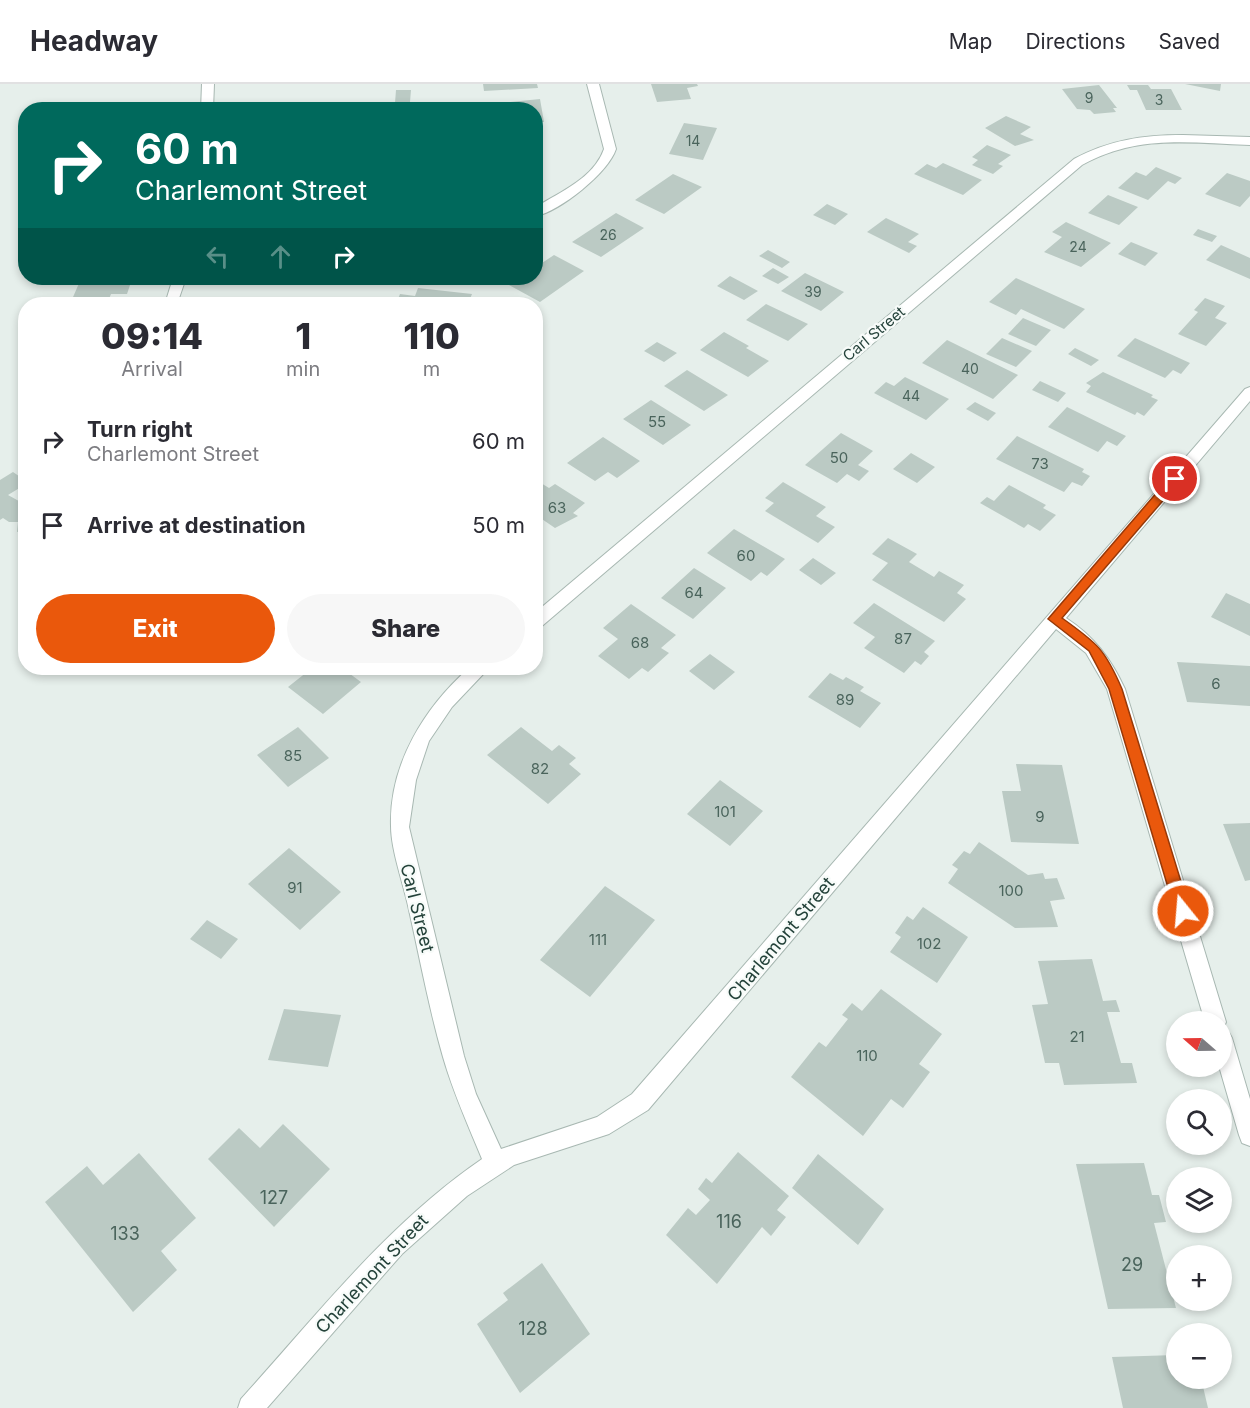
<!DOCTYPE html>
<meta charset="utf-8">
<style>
:root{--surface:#fff;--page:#f7f7f7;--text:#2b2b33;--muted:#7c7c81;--line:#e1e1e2;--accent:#ea580c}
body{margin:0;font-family:Inter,sans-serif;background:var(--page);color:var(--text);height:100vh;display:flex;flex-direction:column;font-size:22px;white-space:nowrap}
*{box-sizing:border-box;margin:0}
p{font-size:20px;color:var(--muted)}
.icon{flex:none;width:33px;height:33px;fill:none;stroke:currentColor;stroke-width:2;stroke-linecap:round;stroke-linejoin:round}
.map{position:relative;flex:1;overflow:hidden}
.sheet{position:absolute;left:18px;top:213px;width:525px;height:378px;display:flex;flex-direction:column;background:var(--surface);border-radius:24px;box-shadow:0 3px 9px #0003}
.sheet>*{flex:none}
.banner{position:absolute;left:18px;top:18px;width:525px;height:183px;border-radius:24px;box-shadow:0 3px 9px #0003;background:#00695c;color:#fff;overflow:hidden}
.needle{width:39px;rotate:290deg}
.fabs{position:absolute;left:1166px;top:927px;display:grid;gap:12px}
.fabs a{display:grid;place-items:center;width:66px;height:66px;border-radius:50%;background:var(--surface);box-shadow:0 3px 9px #0003;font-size:30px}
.pin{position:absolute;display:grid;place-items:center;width:51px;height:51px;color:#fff;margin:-26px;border:3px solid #fff;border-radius:50%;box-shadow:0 2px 6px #0007}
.me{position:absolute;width:66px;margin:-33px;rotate:343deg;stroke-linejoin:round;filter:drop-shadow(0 0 4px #0008)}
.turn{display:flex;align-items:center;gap:21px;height:126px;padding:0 18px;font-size:27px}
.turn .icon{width:78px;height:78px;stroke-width:2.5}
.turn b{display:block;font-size:42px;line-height:51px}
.lanes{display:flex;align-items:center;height:57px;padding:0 18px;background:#0003;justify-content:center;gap:30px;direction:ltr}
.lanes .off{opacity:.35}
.eta{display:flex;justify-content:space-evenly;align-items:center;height:102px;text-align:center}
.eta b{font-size:36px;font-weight:800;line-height:42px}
.primary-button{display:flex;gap:12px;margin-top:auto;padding:12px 18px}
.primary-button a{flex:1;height:69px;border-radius:36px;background:var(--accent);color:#fff;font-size:24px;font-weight:800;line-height:69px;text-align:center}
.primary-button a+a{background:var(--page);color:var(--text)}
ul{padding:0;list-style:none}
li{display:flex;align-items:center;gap:18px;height:84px;padding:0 18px}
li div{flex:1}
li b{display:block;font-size:22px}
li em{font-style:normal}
header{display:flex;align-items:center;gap:36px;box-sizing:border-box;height:84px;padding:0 30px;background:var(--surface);border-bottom:2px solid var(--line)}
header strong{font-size:28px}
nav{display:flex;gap:33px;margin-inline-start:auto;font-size:21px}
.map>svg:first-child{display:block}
</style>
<header>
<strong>Headway</strong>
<nav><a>Map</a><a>Directions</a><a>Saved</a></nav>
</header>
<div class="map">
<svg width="1250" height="1324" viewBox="0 0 1250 1324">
<rect width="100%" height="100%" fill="#e6efeb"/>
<path fill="#bbcac4" d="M483,0H537L538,4L484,7Z
M651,0H697L698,2L687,4L691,15L657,18Z
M1185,0H1221L1220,7Z
M1099,1L1117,24H1113L1116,28L1094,30L1090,26L1077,25L1062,5Z
M1127,1H1148L1151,5H1171L1182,26H1146L1137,6H1130Z
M396,6H411L410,18L395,19Z
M540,15L544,38H538L539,46H536V26H491L490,20Z
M1006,32L1031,43L1020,50L1034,56L1015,62L985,44Z
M684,39L717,44L703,76L669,70Z
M987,61L1011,71L998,80L1003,82L993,90L972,81L978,76L972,73Z
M943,79L982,96L963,111L914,90L927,80L936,84Z
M1156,83L1182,94L1175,100L1168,97L1148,116L1118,104L1136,88L1146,92Z
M1227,89L1250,97V112L1240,123L1205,110Z
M673,90L702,103L664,130L635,116Z
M1108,111L1138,123L1119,141L1088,129Z
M827,120L848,130L835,141L813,131Z
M616,129L644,144L601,173L572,158Z
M886,134L919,150L908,158L917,162L909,169L867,148Z
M1066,138L1111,159L1081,183L1044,168L1062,153L1052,148Z
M1198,145L1217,152L1212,158L1193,151Z
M1131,158L1158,169L1145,182L1118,170Z
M1221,161L1250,174V195L1206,176Z
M768,166L790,178L782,184L759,172Z
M554,171L584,187L540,218L509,201L521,194H536V183Z
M773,184L789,193L778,200L762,192Z
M805,189L844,208L821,227L781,207Z
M730,192L758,207L744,216L717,202Z
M85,194H125L123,198H131L127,210H111L107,220H70L80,197Z
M330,194H371V197L330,200Z
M1016,194L1085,225L1064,245L1021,225L1016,231L989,218Z
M418,204L472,210L468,220H396L400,210L415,212Z
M1205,214L1225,222L1215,234L1227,239L1206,262L1178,250L1198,228L1194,226Z
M766,220L808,240L788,257L746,236Z
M1023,234L1051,246L1036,262L1008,250Z
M724,248L749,262L746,264L769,277L748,293L700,266Z
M1002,254L1032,267L1016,283L986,270Z
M1135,254L1190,279L1181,290L1173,286L1165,294L1117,272Z
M947,256L1018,291L993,315L922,279Z
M657,258L677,269L664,278L644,267Z
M1075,264L1099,276L1091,282L1068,270Z
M687,286L728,311L704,327L664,302Z
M1103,288L1153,311L1151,313L1158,316L1144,332L1137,328L1135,331L1086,308L1091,302L1086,299Z
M905,293L949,315L926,336L874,309L886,298L894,302Z
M1040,297L1066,309L1058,318L1032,306Z
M651,316L691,341L663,361L623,335Z
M975,318L996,329L988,337L966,325Z
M1067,323L1126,352L1117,362L1107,357L1098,368L1048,343Z
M841,349L873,367L858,381L869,387L859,397L847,390L837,399L805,381Z
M1017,352L1084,385L1082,388L1090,392L1082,402L1072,398L1064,408L996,375Z
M603,353L640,377L617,394L608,388L595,397L567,379Z
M911,369L935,383L917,399L893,385Z
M13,388L26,397V400L8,411L26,421V446L17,448L18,438H9L3,434L0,436V396Z
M536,396L549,404L555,400L585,419L573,429L578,432L555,444L536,431Z
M783,398L826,423L816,432L835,443L818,459L765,427L774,419L765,414Z
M1009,401L1046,421L1043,424L1056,431L1040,447L1028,440L1024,444L980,419L987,413L994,417Z
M734,445L785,475L767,492L761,488L751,497L707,469Z
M888,454L917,470L909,478L934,493L939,487L964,501L957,509L966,515L944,538L872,496L888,479L872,470Z
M813,474L836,489L821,501L799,486Z
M694,484L726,504L693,535L661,514Z
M1226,509L1250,520V552L1211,533Z
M874,519L935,557L924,568L929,572L921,581L915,577L904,589L864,564L875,553L853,539Z
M631,520L676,551L661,564L669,569L648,588L642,584L629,595L598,572L618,555L603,544Z
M710,570L735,588L714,606L689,587Z
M1177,578L1250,582V622L1187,618Z
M312,584H342L361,598L323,630L288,603Z
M830,589L843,596L846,593L864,603L860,607L881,619L860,644L808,613Z
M298,643L329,674L288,703L257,671Z
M521,643L552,667L559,661L576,674L569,680L581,690L548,720L487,671Z
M1016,680L1062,681L1079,760L1011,758L1002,707H1021Z
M720,696L763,727L730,762L687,730Z
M1250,739V796L1245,797L1223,740Z
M979,758L1028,791L1043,789L1045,795L1057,794L1065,815L1050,817L1058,843L1015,844L948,799L958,785L952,781L964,767L970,770Z
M289,764L341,808L300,846L248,800Z
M605,802L655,836L590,913L540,876Z
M923,823L968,853L937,899L890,868L901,853L895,849L907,832L913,836Z
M207,836L238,855L221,875L190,855Z
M1092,875L1103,917L1116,916L1120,928H1107L1121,979H1132L1137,999L1064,1001L1059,979H1045L1032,921L1048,920L1038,877Z
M881,905L942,950L919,980L930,988L903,1024L891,1015L863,1052L791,993L819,958L826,963L848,935L842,931L852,919L862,927Z
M284,925L341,931L328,983L268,976Z
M283,1040L330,1085L274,1143L208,1075L239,1044L260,1064Z
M738,1068L789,1112L777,1126L786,1133L771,1152L762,1143L717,1200L666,1151L688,1124L696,1131L710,1116L698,1105L706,1094L712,1099Z
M139,1069L196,1134L161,1167L177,1186L133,1228L45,1118L87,1082L103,1101Z
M818,1070L884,1125L858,1161L792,1104Z
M1144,1079L1152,1111H1159L1166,1138L1154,1139L1176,1224L1108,1225L1076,1080Z
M542,1179L590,1250L520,1309L477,1240L508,1216L503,1209Z
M1176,1271V1294H1201L1208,1324H1123L1112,1273Z"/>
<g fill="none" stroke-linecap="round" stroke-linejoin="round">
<defs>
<path id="minor" d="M202,0H214L213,26H201Z
M587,0H599L616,65C608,89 560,127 536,132V123C560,108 594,94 604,65Z
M1183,51L1250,53V61C1189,59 1138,50 1082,81L542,542L536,543V528L1074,75C1109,56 1143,51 1183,51Z
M173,194H186L177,220H165Z
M1250,303V317L1066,534C1094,552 1111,575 1125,605L1226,938L1223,945L1228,947L1232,954L1250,1015V1062L1242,1059L1239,1051L1219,982H1221V938H1205L1107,605L1086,569L1056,545L648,1026L609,1050L514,1081L467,1112L402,1170L267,1324H238L241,1315C318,1230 387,1140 482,1075C468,1041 453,1008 443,973C429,925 420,875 409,826C404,801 391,767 391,742C389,680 425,623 469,584H489L452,623L429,657L416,696L409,743L464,972L476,1010L501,1065L597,1033L632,1010L1245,305Z"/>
</defs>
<use href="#minor" stroke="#a8b8b2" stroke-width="2"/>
<use href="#minor" fill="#fff" fill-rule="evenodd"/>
</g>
<path fill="#ea580c" stroke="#983908" stroke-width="1.5" d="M1175,391L1179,392V398L1062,534C1097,559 1105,565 1122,605L1190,827L1183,834L1175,827L1109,605L1089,567L1048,535L1171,392Z"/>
<g text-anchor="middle" stroke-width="4.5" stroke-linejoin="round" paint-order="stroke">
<g font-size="14" fill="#4a645c">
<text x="1089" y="19">9</text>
<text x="1159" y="21">3</text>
<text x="693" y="62">14</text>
<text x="608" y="156">26</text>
<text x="1078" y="168">24</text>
<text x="813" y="213">39</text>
<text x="970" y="290">40</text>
<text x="911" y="317">44</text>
</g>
<g font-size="15" fill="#24423a" stroke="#f7fbf9">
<text transform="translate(874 250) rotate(-40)" y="5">Carl Street</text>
</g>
<g font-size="15" fill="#4a645c">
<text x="657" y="343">55</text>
<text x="839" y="379">50</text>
<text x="1040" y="385">73</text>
<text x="557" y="429">63</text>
<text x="746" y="477">60</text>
<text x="694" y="514">64</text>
<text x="903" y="560">87</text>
<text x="640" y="564">68</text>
<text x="1216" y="605">6</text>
<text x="845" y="621">89</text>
<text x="293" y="677">85</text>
<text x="540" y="690">82</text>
<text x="725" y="733">101</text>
<text x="1040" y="738">9</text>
<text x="295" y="809">91</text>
<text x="1011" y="812">100</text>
<text x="598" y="861">111</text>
<text x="929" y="865">102</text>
<text x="1077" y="958">21</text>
<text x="867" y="977">110</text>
</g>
<g font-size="18" fill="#24423a" stroke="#f7fbf9">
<text transform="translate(417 824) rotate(76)" y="6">Carl Street</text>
<text transform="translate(781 855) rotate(-50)" y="6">Charlemont Street</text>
<text transform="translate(372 1190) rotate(-47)" y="6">Charlemont Street</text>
</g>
<g font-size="18" fill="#4a645c">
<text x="274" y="1120">127</text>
<text x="729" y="1144">116</text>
<text x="125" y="1156">133</text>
<text x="1132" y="1187">29</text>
<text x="533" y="1251">128</text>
</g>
</g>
</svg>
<div class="fabs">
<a><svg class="needle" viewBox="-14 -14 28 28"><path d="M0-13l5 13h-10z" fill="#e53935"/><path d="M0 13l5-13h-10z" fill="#7c7c81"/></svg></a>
<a><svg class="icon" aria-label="search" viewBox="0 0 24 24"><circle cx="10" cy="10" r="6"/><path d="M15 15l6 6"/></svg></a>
<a><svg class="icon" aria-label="layers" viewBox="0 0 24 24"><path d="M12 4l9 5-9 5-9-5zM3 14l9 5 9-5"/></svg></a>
<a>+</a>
<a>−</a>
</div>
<div class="pin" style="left:1175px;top:395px;background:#d93025"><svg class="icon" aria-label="arrive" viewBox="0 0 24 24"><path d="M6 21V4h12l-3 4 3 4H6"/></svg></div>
<svg class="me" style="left:1183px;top:827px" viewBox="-20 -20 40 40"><circle r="17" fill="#ea580c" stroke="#fff" stroke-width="3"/><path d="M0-11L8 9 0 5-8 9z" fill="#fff"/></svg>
<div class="banner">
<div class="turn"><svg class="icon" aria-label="right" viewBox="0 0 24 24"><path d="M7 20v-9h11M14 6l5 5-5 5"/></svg><div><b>60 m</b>Charlemont Street</div></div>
<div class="lanes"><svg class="icon off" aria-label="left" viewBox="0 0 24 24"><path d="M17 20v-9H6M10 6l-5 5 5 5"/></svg><svg class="icon off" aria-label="ahead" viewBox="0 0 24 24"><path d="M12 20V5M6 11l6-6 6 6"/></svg><svg class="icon" aria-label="right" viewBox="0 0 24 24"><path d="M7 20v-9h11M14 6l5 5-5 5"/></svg></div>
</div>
<section class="sheet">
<div class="eta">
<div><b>09:14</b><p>Arrival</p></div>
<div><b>1</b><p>min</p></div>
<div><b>110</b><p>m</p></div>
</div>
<ul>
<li><svg class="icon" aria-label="right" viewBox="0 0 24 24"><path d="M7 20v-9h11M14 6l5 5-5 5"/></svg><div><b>Turn right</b><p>Charlemont Street</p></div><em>60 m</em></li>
<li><svg class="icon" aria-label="arrive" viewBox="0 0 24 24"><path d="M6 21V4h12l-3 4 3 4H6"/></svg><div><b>Arrive at destination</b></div><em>50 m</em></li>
</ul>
<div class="primary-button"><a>Exit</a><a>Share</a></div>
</section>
</div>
